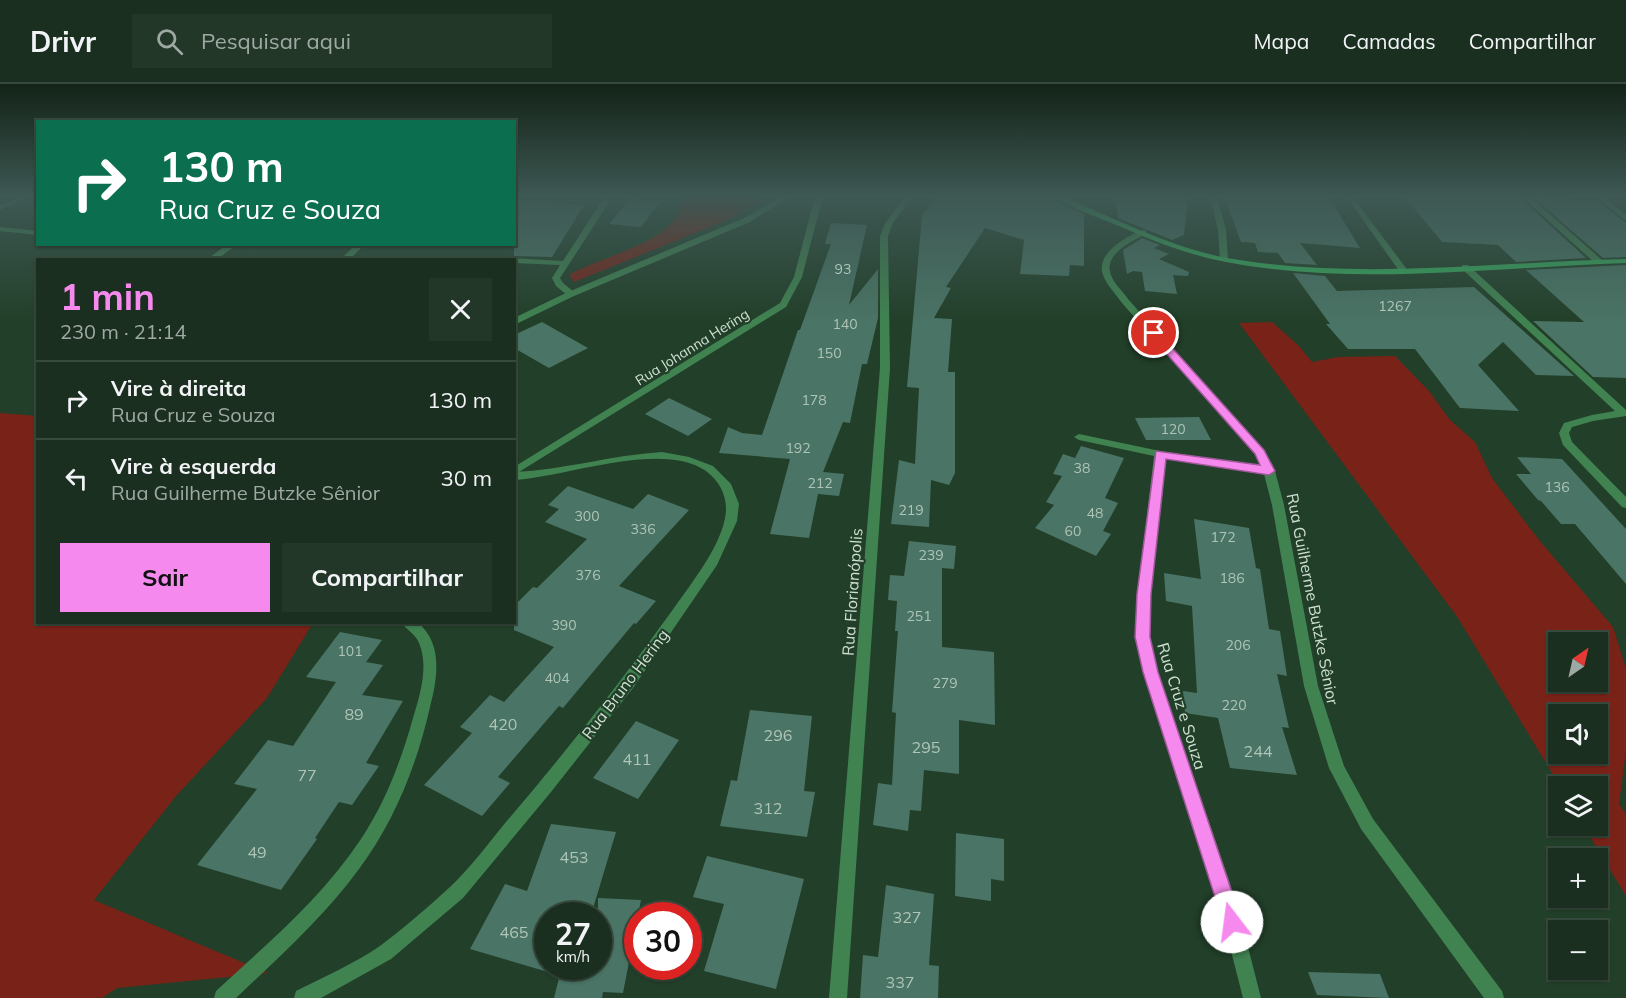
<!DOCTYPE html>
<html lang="pt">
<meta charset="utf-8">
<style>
:root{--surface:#1a2f1f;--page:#233728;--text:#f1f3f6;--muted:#9fa9a4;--line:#384a3d;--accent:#f689ed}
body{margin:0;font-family:Mulish,sans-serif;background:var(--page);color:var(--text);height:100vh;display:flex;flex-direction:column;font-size:22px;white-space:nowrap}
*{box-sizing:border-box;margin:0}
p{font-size:20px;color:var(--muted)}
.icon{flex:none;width:33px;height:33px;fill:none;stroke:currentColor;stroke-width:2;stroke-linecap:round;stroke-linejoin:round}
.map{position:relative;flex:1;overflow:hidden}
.panel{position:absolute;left:36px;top:174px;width:480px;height:366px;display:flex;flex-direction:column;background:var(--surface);border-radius:0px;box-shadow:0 2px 4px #0004,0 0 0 2px var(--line)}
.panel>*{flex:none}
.guide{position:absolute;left:36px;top:36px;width:480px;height:126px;border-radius:0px;box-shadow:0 2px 4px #0004,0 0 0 2px var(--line);background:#0b6e4f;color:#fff;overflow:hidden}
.needle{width:39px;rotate:34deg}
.controls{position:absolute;left:1548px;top:548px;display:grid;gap:12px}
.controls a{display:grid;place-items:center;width:60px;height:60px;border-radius:0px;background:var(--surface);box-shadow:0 2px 4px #0004,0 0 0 2px var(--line);font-size:30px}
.speed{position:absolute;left:534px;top:818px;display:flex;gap:12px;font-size:30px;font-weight:700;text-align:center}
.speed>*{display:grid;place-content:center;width:78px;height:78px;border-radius:50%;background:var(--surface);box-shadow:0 2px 4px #0004,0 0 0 2px var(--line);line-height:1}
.speed small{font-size:15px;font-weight:400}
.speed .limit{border:9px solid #d22;background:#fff;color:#111}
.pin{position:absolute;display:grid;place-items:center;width:51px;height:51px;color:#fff;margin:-26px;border:3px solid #fff;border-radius:50%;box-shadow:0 2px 6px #0007}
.me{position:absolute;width:66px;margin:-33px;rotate:345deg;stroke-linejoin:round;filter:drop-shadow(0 0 4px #0008)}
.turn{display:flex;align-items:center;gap:21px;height:126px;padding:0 24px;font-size:27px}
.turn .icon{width:78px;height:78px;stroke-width:2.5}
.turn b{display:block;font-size:42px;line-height:51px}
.round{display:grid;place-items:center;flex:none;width:63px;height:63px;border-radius:0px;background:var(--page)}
.summary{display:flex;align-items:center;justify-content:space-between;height:102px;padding:0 24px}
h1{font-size:36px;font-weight:700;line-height:45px;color:var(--accent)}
.button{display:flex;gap:12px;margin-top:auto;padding:12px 24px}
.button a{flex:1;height:69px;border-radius:0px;background:var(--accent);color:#111;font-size:24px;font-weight:700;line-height:69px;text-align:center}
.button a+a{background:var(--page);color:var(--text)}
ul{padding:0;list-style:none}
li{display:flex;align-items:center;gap:18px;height:78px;padding:0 24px;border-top:2px solid var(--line)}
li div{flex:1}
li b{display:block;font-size:22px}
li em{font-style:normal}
header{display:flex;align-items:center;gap:36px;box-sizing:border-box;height:84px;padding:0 30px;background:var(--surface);border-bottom:2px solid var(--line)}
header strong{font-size:28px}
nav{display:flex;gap:33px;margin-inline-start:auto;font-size:21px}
.search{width:420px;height:54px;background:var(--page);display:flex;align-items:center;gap:15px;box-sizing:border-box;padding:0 21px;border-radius:0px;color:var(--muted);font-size:22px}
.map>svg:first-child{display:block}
</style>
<header>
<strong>Drivr</strong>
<div class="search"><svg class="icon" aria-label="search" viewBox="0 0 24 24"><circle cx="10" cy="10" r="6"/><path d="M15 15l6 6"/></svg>Pesquisar aqui</div>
<nav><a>Mapa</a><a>Camadas</a><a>Compartilhar</a></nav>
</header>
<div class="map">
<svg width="1626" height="914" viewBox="0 0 1626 914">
<rect width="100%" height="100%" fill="#223f29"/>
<path fill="#792218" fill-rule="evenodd" d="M673,112H769L727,136L574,198L569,191C599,172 681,158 681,116Z
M1272,238L1298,261L1312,278L1338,273L1395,272L1429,307L1450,336L1475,358L1492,394L1539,456L1613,543L1626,585V667L1619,720L1626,730V812L1583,741H1598V702H1560L1458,534L1239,239ZM1558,558H1598V597H1558ZM1558,630H1598V669H1558Z
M0,329L37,332L38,538L313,539L267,614L176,712L94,816L268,889L117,904L102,914H0Z"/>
<path fill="#4a7465" d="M937,112H1050L1058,118L1084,130V182L1070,181L1069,192L1020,190L1024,156L985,144L946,203L951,204L934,234L952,235L948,288H955V389L949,401L931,396L929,443L891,440L899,376L915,380L919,304L907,303L922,131Z
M1115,112H1188L1184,151L1172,156L1118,134Z
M1224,112H1328L1360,164L1300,159L1317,181L1285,179L1278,169L1258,168L1255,159L1241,158Z
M1404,112L1519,113L1586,174L1516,178L1498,161L1442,158Z
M1534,114L1598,117L1626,139V173L1603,174Z
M630,115L660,118L641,143L609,140Z
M514,116L584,121L552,173L514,172Z
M831,139L867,141L849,221L878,185V234L867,280H862L850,339L843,338L823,388L844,390L839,412L818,410L809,454L770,450L790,375L719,369L728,343L742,349L762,351L798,246H800L831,160H825Z
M1142,154L1160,161L1154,164L1169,170L1159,175L1189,188L1188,192L1173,191L1177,210L1145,207L1142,188L1133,187L1127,190L1123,166Z
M1626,181V294L1593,293L1533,237L1584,238L1526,186Z
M1293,189L1325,192L1337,207L1474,203L1574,292L1536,291L1503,258L1478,281L1519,327L1460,324L1415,265H1348L1326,240H1330Z
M542,238L588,264L549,284L514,264V251Z
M669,314L712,335L688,352L645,330Z
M1199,333L1211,356H1146L1135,334Z
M1081,362L1124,374L1105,414L1118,419L1103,447L1111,450L1096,472L1035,444L1054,421L1046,418L1062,392L1053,390L1063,370L1075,374Z
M1517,373L1562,375L1626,445V500L1575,440H1561L1541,417L1538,416L1516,390H1531Z
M568,402L633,425L648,410L689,426L619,502L656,517L636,540L634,539L563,624L559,622L498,693L510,699L482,732L424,701L472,649L460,643L490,611L504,618L554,563L514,546V522L533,503L537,504L587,455L545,438L559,425L548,421Z
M1194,435L1249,444L1256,484L1260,485L1269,545L1280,547L1287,592L1277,590L1289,644L1282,643L1297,691L1230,684L1218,634L1185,629L1183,607L1197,609L1192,522L1166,517L1164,489L1201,495Z
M909,457L956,462L954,485L942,484V563L994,568L995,641L959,636V690L924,686L921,727L910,726L908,747L873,741L878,699L892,701L896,629L892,628L898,547H895L897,517L888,516L890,491L904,492Z
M340,548L382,556L366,578L383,581L362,611L403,617L366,679L379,682L352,721L339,718L315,754L317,755L281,806L197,781L257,705L234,700L268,656L293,662L336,598L306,593Z
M750,626L812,632L804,707L815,708L807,753L720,742L731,696L737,697Z
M636,637L679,656L638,715L593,694Z
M551,740L616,748L591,831H548V888L470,865L505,800L527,807Z
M956,749L1004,755V797L991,795V817L955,812Z
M707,772L804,795L776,905L704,887L724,820L693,813Z
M886,801L934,810L929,881L939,882L938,914H860L863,871L878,873Z
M598,814L641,816L623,909L603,908L602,914H554L562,882H598Z
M1308,888L1380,890L1389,914L1317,911Z"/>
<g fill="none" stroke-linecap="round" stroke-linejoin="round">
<path fill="#408351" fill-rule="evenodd" d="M23,112H32L0,126V121Z
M815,112H823L802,193L786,223L514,391V383L780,219L794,193Z
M906,112H913L893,139L888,152L890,284L847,914H829L880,284V152L885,139Z
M1210,112H1217L1226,146L1228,175L1224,177L1220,175L1218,146Z
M1346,112H1352L1406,184V188H1400Z
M1595,112H1602L1626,131V137Z
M603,115L610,117L560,194L563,199L574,208V212H568L556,202L552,194L560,181L514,179V176H506L510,174L563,177Z
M0,143L38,147V151L0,147Z
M1143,146H1146V150C1131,158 1103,170 1111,191C1114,200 1123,207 1128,215L1265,369L1275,387L1284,421L1318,602L1344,682L1373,735L1502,907L1504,914H1484L1361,745L1329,684L1304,602L1272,421L1264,390L1165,374L1150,510L1149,553L1158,589L1237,820L1261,914H1243L1219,820L1144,589L1135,553L1138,510L1154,372L1079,356L1074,353L1079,350L1160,367L1261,382L1255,370L1122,219C1116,210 1107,202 1103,191C1095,170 1126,152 1143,146Z
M228,160H238L216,176H206Z
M356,160H365L349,176H340Z
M1462,181H1468L1626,326V332L1593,337L1572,343L1569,349L1572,358L1626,413V424L1622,423L1563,361L1559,349L1564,339L1592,331L1615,327L1462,185Z
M401,538H417C444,559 437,596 430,623C417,681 394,738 359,785C324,833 279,873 236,914H214L216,907C267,860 322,814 361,755C385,719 401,677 413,634C420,611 429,582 419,559C415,549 406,546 401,538Z"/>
<path fill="#408351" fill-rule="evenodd" d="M783,112H791L750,138L574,212L514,241V234L568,208L744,134Z
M1521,112H1529L1602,176V180H1596Z
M662,368L689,373L713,382L731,400L739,420L737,437L717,481L633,604L551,708L463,814L391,875L321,914H294L296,907C322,894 357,878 380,862C404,844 428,823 450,803C470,784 488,760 506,738C565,669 621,598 674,524C691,500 720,463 725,434C729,416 721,398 706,387C662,356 566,393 514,396V388C564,386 612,371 662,368Z"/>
<path fill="#37ac5c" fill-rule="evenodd" d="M1052,112H1061C1115,134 1169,163 1227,174C1358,197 1494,178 1626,175V179C1494,183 1357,203 1226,178C1189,171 1153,157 1119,142C1100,134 1068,123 1052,112Z"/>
</g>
<linearGradient id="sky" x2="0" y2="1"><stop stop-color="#132317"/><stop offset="0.47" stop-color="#3e5854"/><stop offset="1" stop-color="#3e5854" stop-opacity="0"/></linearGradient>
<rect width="1626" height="239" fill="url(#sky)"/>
<path fill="#f689ed" stroke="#a0599a" stroke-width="1.5" d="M1154,246L1157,247L1264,366L1275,387L1269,391L1166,375L1151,510L1150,553L1158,588L1242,838L1239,845L1232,848L1225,845L1223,838L1143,588L1135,553L1137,510L1156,367L1260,381L1255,370L1150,251L1148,249Z"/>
<g text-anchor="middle" stroke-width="4.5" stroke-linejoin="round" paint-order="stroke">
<g font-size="14" fill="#aec5b7">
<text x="843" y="190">93</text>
<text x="1395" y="227">1267</text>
<text x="845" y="245">140</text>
<text x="829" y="274">150</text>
<text x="814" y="321">178</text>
<text x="1173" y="350">120</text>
<text x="798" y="369">192</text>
<text x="1082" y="389">38</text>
<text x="820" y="404">212</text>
<text x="1557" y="408">136</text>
<text x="911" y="431">219</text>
<text x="1095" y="434">48</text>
<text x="587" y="437">300</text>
<text x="643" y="450">336</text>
<text x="1073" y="452">60</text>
<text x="1223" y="458">172</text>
<text x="931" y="476">239</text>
<text x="588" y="496">376</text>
<text x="1232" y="499">186</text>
<text x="919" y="537">251</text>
<text x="564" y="546">390</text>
<text x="1238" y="566">206</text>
<text x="350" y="572">101</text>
<text x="557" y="599">404</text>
<text x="945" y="604">279</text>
<text x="1234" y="626">220</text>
</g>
<g font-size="14" fill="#cfe0d2" stroke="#223f29">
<text transform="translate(692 263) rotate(-32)" y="5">Rua Johanna Hering</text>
</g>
<g font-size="16" fill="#cfe0d2" stroke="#223f29">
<text transform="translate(852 508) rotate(-86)" y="6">Rua Florianópolis</text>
<text transform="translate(1313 515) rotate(79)" y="6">Rua Guilherme Butzke Sênior</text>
<text transform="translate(625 600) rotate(-53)" y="6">Rua Bruno Hering</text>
<text transform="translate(1182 622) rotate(73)" y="6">Rua Cruz e Souza</text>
</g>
<g font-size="16" fill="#aec5b7">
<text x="354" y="636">89</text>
<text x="503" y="646">420</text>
<text x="778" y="657">296</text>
<text x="926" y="669">295</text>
<text x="1258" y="673">244</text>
<text x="637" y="681">411</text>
<text x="307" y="697">77</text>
<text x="768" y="730">312</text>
<text x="257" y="774">49</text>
<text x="574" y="779">453</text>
<text x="907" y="839">327</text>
<text x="514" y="854">465</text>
<text x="900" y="904">337</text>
</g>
</g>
</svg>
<div class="controls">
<a><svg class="needle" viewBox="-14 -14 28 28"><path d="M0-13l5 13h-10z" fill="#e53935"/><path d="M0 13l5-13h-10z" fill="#9fa9a4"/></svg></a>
<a><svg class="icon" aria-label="sound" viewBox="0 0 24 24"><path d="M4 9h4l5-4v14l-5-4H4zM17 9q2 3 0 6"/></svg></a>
<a><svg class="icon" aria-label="layers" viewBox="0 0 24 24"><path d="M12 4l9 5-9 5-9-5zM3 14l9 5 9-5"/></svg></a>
<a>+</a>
<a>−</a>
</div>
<div class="speed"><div>27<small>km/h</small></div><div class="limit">30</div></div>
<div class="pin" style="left:1154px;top:249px;background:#d93025"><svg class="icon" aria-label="arrive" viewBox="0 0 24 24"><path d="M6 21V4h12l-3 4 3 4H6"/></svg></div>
<svg class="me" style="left:1232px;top:838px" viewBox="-20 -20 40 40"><circle r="19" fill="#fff"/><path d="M0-13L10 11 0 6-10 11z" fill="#f689ed"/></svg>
<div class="guide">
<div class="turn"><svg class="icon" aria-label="right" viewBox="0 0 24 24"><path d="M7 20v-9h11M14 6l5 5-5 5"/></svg><div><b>130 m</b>Rua Cruz e Souza</div></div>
</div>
<section class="panel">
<div class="summary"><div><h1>1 min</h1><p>230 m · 21:14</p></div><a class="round"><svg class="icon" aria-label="close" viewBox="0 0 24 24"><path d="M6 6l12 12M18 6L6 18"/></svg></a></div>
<ul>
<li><svg class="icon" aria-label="right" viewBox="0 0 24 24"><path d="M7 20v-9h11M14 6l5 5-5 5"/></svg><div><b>Vire à direita</b><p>Rua Cruz e Souza</p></div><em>130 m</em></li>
<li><svg class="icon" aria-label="left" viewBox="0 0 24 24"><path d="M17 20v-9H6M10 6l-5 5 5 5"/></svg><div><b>Vire à esquerda</b><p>Rua Guilherme Butzke Sênior</p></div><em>30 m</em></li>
</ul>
<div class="button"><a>Sair</a><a>Compartilhar</a></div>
</section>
</div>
